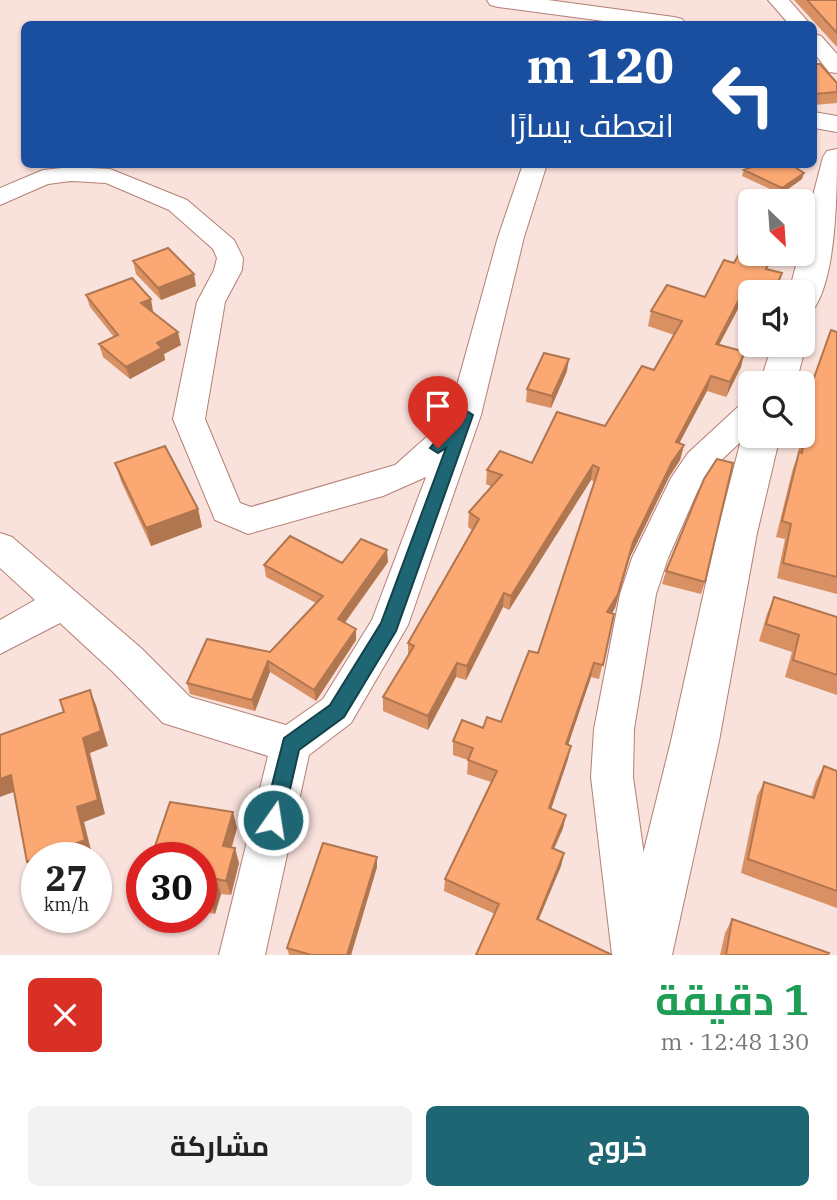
<!DOCTYPE html>
<html lang="ar">
<meta charset="utf-8">
<style>
:root{--surface:#fff;--page:#f2f2f2;--text:#222;--muted:#767676;--accent:#1e6674}
body{margin:0;font-family:"IBM Plex Serif",Cairo,serif;background:var(--page);color:var(--text);direction:rtl;height:100vh;display:flex;flex-direction:column;font-size:26px;white-space:nowrap}
*{box-sizing:border-box;margin:0}
p{font-size:23px;color:var(--muted)}
.icon{flex:none;width:38px;height:38px;fill:none;stroke:currentColor;stroke-width:2;stroke-linecap:round;stroke-linejoin:round}
.map{position:relative;height:955px;overflow:hidden;direction:ltr}
.side{display:flex;flex-direction:column;background:var(--surface);flex:1}
.side>*{flex:none}
.hud{position:absolute;left:21px;top:21px;width:796px;height:147px;border-radius:10px;box-shadow:0 2px 5px #0004;direction:rtl;background:#1a4fa0;color:#fff;overflow:hidden}
.needle{width:46px;rotate:155deg}
.fabs{position:absolute;left:738px;top:189px;display:grid;gap:14px}
.fabs a{display:grid;place-items:center;width:77px;height:77px;border-radius:10px;background:var(--surface);box-shadow:0 2px 5px #0004;font-size:35px}
.speed{position:absolute;left:21px;top:842px;display:flex;gap:14px;font-size:35px;font-weight:700;text-align:center}
.speed>*{display:grid;place-content:center;width:91px;height:91px;border-radius:50%;background:var(--surface);box-shadow:0 2px 5px #0004;line-height:1}
.speed small{font-size:18px;font-weight:400}
.speed .limit{border:10px solid #d22;background:#fff;color:#111}
.pin{position:absolute;display:grid;place-items:center;width:60px;height:60px;color:#fff;margin:-72px -30px;border-radius:50% 50% 50% 0;rotate:-45deg;box-shadow:0 0 7px #0007}
.pin .icon{rotate:45deg}
.me{position:absolute;width:77px;margin:-38px;rotate:13deg;stroke-linejoin:round;filter:drop-shadow(0 0 5px #0008)}
.turn{display:flex;align-items:center;gap:24px;height:147px;padding:0 28px;font-size:32px}
.turn .icon{width:91px;height:91px;stroke-width:2.5}
.turn b{display:block;font-size:49px;line-height:60px}
.round{display:grid;place-items:center;flex:none;width:74px;height:74px;border-radius:10px;background:var(--page)}
.overview{display:flex;align-items:center;justify-content:space-between;height:119px;padding:0 28px}
h1{font-size:42px;font-weight:700;line-height:52px;color:#1e9e55}
.cta{display:flex;gap:14px;margin-top:auto;padding:14px 28px}
.cta a{flex:1;height:80px;border-radius:10px;background:var(--accent);color:#fff;font-size:28px;font-weight:700;line-height:80px;text-align:center}
.cta a+a{background:var(--page);color:var(--text)}
.map>svg:first-child{display:block}
</style>
<div class="map">
<svg width="837" height="955" viewBox="0 0 837 955">
<rect width="100%" height="100%" fill="#f9e1dc"/>
<g fill="none" stroke-linecap="round" stroke-linejoin="round">
<defs>
<path id="minor" d="M768,0H789L810,24H789Z
M814,34L821,36L837,54V73L829,72L814,53Z
M523,164H547L524,237L481,415L408,625L351,723L309,755L265,955H219L268,756L163,723L113,672L60,623L0,654V620L35,600L0,568V533L12,537L141,648L190,697L286,725L323,699L372,620L426,477L383,496L248,534L215,520L173,419L197,302L214,270L217,258L213,249L169,210L106,183L71,181L48,184L0,205V188L43,170L71,167L110,169L187,200L234,240L243,258L242,270L225,302L205,419L240,503L251,507L395,465L448,418L498,237Z
M751,402V432L712,469L698,490L668,558L656,594L634,729L633,777L658,955H612L591,777L594,729L620,594L632,558L671,478L688,453L740,405Z"/>
<path id="major" d="M487,0H548L674,17L682,19L686,24H626L498,7L490,5Z
M814,112L837,116V132L814,128Z
M837,149C837,190 837,272 815,307L803,310V292H789L799,254H803V234L823,157L827,151Z
M803,341L806,345L796,383H760L772,345H803Z
M751,426V436H780L757,533L719,741L672,955H618L671,741L717,533L742,436Z"/>
</defs>
<use href="#minor" stroke="#b57f74" stroke-width="2"/>
<use href="#major" stroke="#b57f74" stroke-width="2"/>
<use href="#minor" fill="#fff" fill-rule="evenodd"/>
<use href="#major" fill="#fff" fill-rule="evenodd"/>
</g>
<path fill="#d99063" d="M794,0H837V47Z
M814,64L837,83V103L814,105Z
M744,170L802,179L781,194L742,176Z
M133,261L196,286L161,300L136,274Z
M769,262L767,269L782,273L776,292H751V308L740,305L719,345L741,367L726,397L707,391L679,443L684,445L680,460L669,477L630,557L615,608L612,613L614,614L599,679L591,677L568,745V759L551,809L566,815L563,828L554,849L564,853L561,866L538,920L495,914L444,891L445,879L491,782L467,774L468,760L453,755V741L483,728L501,722L538,653L595,482L591,480L509,610L503,607L466,680L456,677L428,730L383,711V697L408,655V643L472,530L468,527L469,512L492,487L486,484L487,470L532,463L605,426L654,370L674,335L648,326L651,311L705,297L734,263Z
M86,295L153,311L152,312L181,345L164,354L165,360L130,379L103,357L99,344L114,337L90,307Z
M831,330L837,332V594L777,578L785,539L776,537L793,468L798,456L800,436H803L804,405Z
M567,371L551,408L526,402L527,389Z
M115,463L198,509L202,527L151,546L121,481Z
M388,562L345,623L356,640L316,701L270,672L255,711L190,694L187,683L270,652L316,603L266,577L264,565Z
M666,571L705,582L701,594L662,584Z
M774,597L837,617V695L785,677L792,652L759,641L767,614Z
M824,766L837,771V908L741,873L757,796L764,782L811,797L816,781Z
M237,828L232,847L239,863L231,895L221,894L215,914L201,911V858Z
M377,867L351,955H289L287,948Z
M732,919L828,955H720L725,933Z"/>
<path fill="#b07650" d="M804,173L802,179L781,194L782,188Z
M782,273L776,292H774Z
M194,274L196,286L161,300L158,288Z
M744,290L740,305L712,358L716,344Z
M151,299L153,311L144,315L141,303Z
M178,332L181,345L164,354L165,360L130,379L126,367L157,343Z
M745,352L741,367L726,397L730,382Z
M569,359L567,371L551,408L552,396Z
M711,376L707,391L672,457L676,442Z
M684,445L680,460L669,477L630,557L615,608L604,626L607,612L633,542L672,462Z
M593,465L591,480L509,610L511,596Z
M198,509L202,527L151,546L146,528Z
M387,550L388,562L339,630L338,619Z
M504,593L503,607L466,680L467,666Z
M356,629V640L316,701L314,690Z
M268,661L270,672L255,711L252,700Z
M457,663L456,677L428,730V716Z
M594,663L591,677L564,757L566,744Z
M90,690L96,705L108,746L90,753L105,814L84,822L92,854L83,858H39L77,807L83,738Z
M571,746L568,759L547,821L549,808Z
M11,775L19,790L0,797V779Z
M233,812L237,828L227,861L223,846Z
M566,815L563,828L549,860L552,848Z
M235,848L239,863L231,895L226,881Z
M564,853L561,866L534,931L537,919Z
M377,857V867L351,955H347Z
M37,858V875H36L27,862Z
M216,879L221,894L215,914L210,900Z"/>
<path fill="#fca873" stroke="#b07650" stroke-width="2" d="M807,0H837V33Z
M814,64H820L837,83V92L814,94Z
M759,164H790L804,173L782,188L744,170Z
M168,248L194,274L158,288L133,261Z
M739,254L769,262L766,269L782,273L774,292H753L744,290L716,344L745,352L730,382L711,376L676,442L684,445L672,462L633,542L618,594L607,612L614,614L603,665L594,663L566,744L571,746L549,808L566,815L552,848L564,853L537,919L612,955H476L499,904L445,879L497,771L468,760L473,748L453,741L462,720L483,728L487,717L501,722L529,651L538,653L599,468L593,465L511,596L504,593L467,666L457,663L428,716L383,697L414,646L408,643L479,519L469,512L502,475L487,470L500,451L532,463L557,412L605,426L642,366L654,370L682,321L651,311L667,285L705,297L724,260L734,263Z
M132,278L151,299L141,303L178,332L157,343L162,348L126,367L99,344L118,335L86,295Z
M831,330L837,332V577L783,563L791,524L782,521L799,452L802,453L810,389Z
M544,353L569,359L552,396L527,389Z
M165,446L198,509L146,528L115,463Z
M717,459L733,463L705,582L666,571L704,479Z
M290,536L342,563L361,539L387,550L338,619L356,629L314,690L268,661L252,700L187,683L207,639L270,652L323,596L264,565Z
M774,597L837,617V675L793,660L799,635L766,624Z
M90,690L101,731L83,738L98,800L77,807L85,840L27,862L11,775L0,779V735L64,712L60,700Z
M824,766L837,771V891L748,859L764,782L814,798Z
M170,802L233,812L223,846L235,848L226,881L216,879L210,900L201,898V858H151Z
M323,843L377,857L347,955H311L287,948Z
M732,919L829,953L828,955H726Z"/>
<path fill="#1e6674" stroke="#14424b" stroke-width="2" d="M465,410L473,415L396,631L344,717L299,750L283,820L280,827L273,830L266,827L263,820L284,738L330,705L381,623L446,448L438,453L430,448L460,412Z"/>
</svg>
<div class="fabs">
<a><svg class="needle" viewBox="-14 -14 28 28"><path d="M0-13l5 13h-10z" fill="#e53935"/><path d="M0 13l5-13h-10z" fill="#767676"/></svg></a>
<a><svg class="icon" aria-label="sound" viewBox="0 0 24 24"><path d="M4 9h4l5-4v14l-5-4H4zM17 9q2 3 0 6"/></svg></a>
<a><svg class="icon" aria-label="search" viewBox="0 0 24 24"><circle cx="10" cy="10" r="6"/><path d="M15 15l6 6"/></svg></a>
</div>
<div class="speed"><div>27<small>km/h</small></div><div class="limit">30</div></div>
<div class="pin" style="left:438px;top:448px;background:#d93025"><svg class="icon" aria-label="arrive" viewBox="0 0 24 24"><path d="M6 21V4h12l-3 4 3 4H6"/></svg></div>
<svg class="me" style="left:273px;top:820px" viewBox="-20 -20 40 40"><circle r="17" fill="#1e6674" stroke="#fff" stroke-width="3"/><path d="M0-11L8 9 0 5-8 9z" fill="#fff"/></svg>
<div class="hud">
<div class="turn"><svg class="icon" aria-label="left" viewBox="0 0 24 24"><path d="M17 20v-9H6M10 6l-5 5 5 5"/></svg><div><b>120 m</b>انعطف يسارًا</div></div>
</div>
</div>
<section class="side">
<div class="overview"><div><h1>1 دقيقة</h1><p>130 m · 12:48</p></div><a class="round" style="background:#d93025;color:#fff"><svg class="icon" aria-label="close" viewBox="0 0 24 24"><path d="M6 6l12 12M18 6L6 18"/></svg></a></div>
<div class="cta"><a>خروج</a><a>مشاركة</a></div>
</section>
